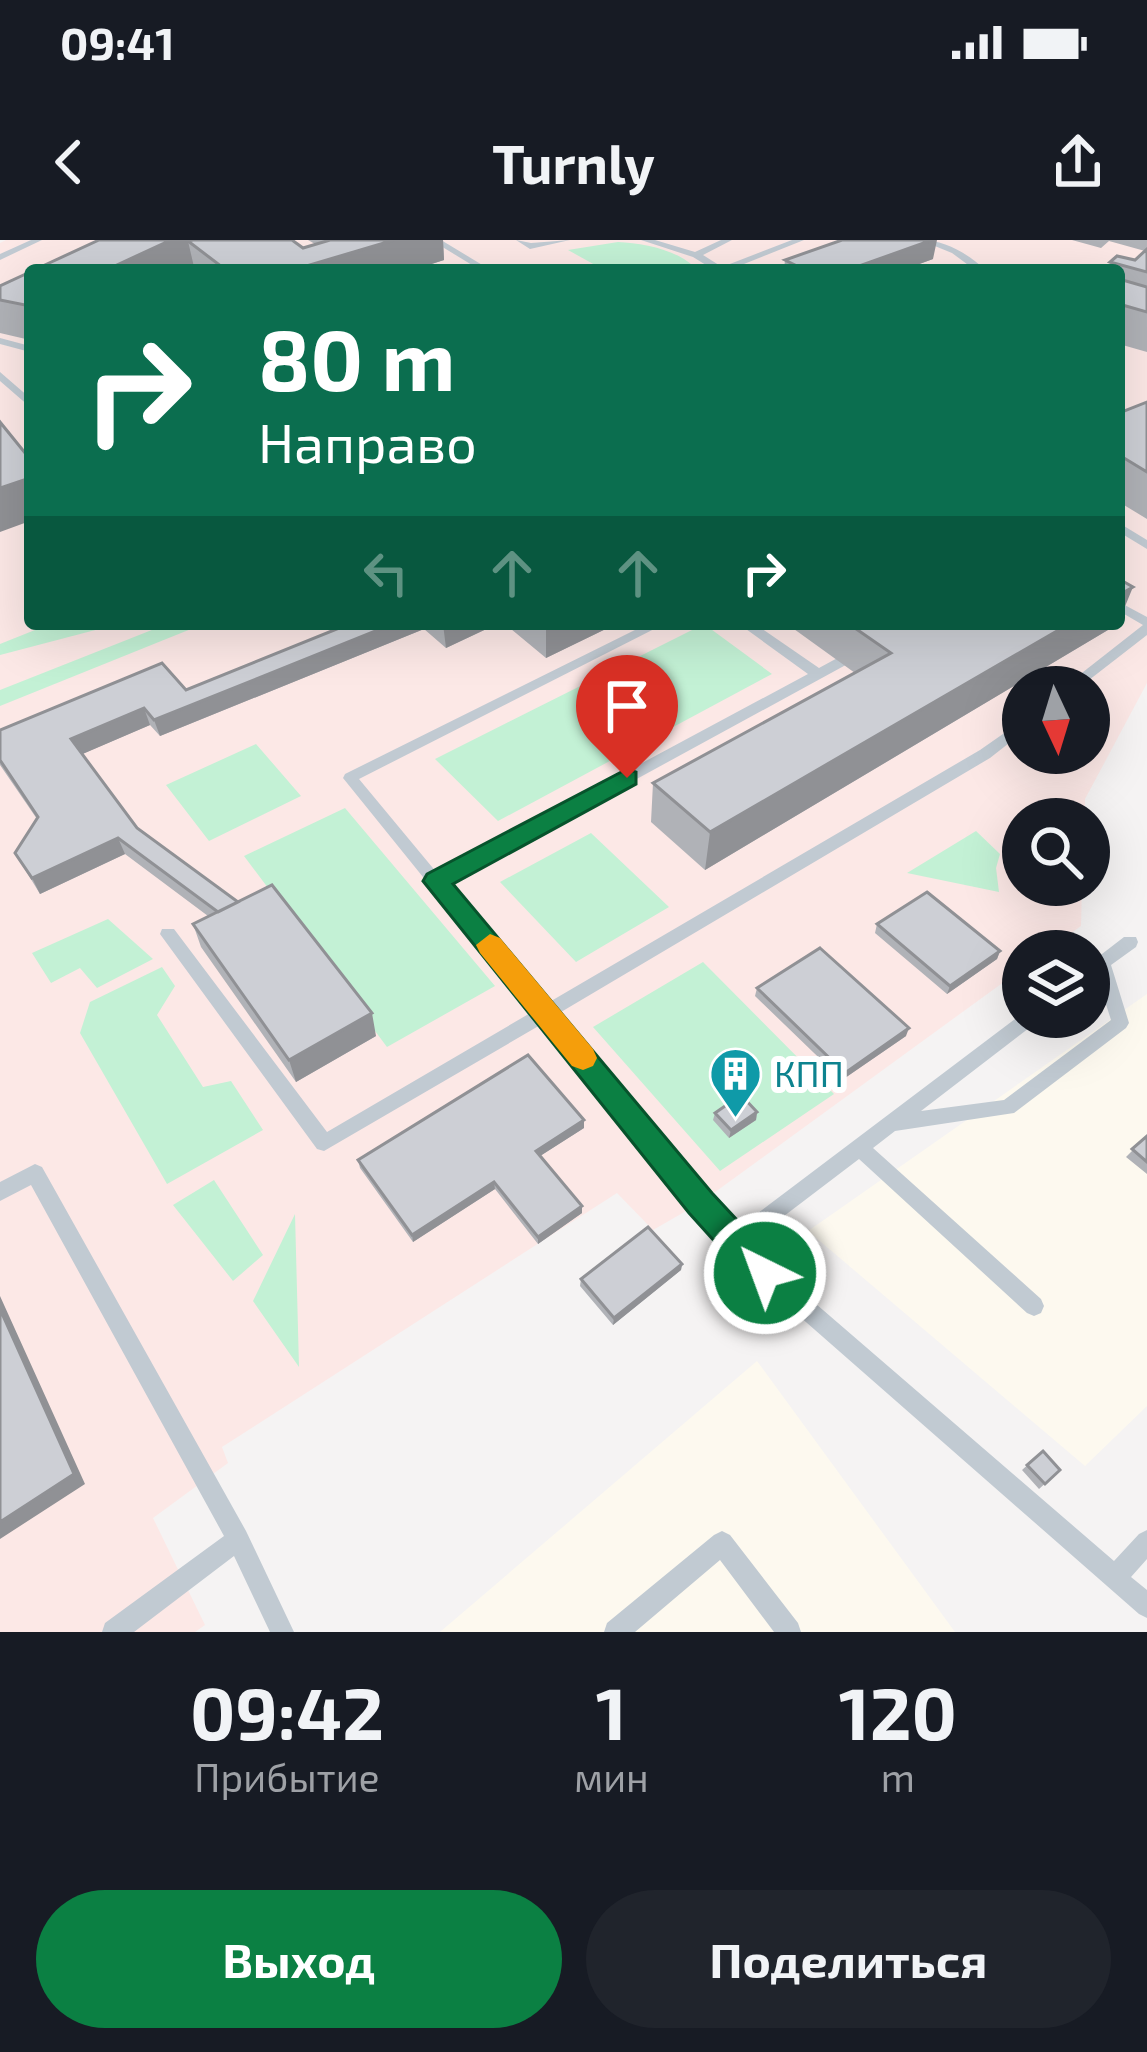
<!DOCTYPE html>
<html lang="ru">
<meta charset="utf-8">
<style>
:root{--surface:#171b24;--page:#20242c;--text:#f1f3f6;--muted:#9ea1a6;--accent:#0b8043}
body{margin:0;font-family:"Exo 2",sans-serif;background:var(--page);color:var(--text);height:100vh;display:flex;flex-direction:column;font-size:45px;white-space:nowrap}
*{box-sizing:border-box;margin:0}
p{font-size:39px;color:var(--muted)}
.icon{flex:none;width:66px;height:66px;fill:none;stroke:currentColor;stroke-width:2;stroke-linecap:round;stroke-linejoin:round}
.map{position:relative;height:1392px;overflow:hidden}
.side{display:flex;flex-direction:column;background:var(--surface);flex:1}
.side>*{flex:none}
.hud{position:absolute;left:24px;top:24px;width:1101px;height:366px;border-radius:12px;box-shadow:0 12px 48px #0002;background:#0b6e4f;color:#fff;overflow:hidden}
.needle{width:78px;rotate:176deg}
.buttons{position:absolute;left:1002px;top:426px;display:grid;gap:24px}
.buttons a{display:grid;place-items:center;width:108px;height:108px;border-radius:50%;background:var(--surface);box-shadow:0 12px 48px #0002;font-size:60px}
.pin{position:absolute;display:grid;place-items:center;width:102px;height:102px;color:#fff;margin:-123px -51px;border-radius:50% 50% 50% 0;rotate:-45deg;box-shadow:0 0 12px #0007}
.pin .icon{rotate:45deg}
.me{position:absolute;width:132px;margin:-66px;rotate:318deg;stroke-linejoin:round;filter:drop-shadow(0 0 9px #0008)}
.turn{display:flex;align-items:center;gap:42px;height:252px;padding:0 36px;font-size:54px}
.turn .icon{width:156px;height:156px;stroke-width:2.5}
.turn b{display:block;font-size:84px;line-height:102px}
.lanes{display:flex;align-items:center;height:114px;padding:0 36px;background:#0003;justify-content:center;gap:60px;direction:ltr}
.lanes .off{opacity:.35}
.eta{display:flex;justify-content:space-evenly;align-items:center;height:204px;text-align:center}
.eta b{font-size:72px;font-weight:700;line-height:84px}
.action{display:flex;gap:24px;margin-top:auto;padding:24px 36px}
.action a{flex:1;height:138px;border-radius:72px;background:var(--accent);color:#fff;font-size:48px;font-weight:700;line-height:138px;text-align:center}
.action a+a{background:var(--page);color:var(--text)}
.status{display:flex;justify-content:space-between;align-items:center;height:84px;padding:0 60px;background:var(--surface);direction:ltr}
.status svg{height:33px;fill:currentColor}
header{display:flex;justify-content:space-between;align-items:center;height:156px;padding:0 36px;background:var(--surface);font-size:54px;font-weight:700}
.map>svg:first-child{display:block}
</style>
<div class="status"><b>09:41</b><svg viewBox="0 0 49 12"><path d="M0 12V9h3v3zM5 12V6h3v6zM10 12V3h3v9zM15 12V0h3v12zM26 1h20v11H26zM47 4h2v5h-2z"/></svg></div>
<header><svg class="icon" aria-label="back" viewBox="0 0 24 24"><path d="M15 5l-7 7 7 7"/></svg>Turnly<svg class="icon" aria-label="share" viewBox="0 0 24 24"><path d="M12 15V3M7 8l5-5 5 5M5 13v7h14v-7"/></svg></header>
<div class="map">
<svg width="1147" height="1392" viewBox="0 0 1147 1392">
<rect width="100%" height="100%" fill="#f5f3f3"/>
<path fill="#fdf9ef" d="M1147,754V1166L1085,1226L808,991Z
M757,1121L955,1392H440Z"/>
<path fill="#fce8e6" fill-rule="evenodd" d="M6,0H1147V443L1085,559V579H1023V645H1082L1081,686L1046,711H1023V728L700,963L653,990L617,953L222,1207L228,1223L153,1278L205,1385L195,1392H0V3ZM30,30H1119V384H30ZM1023,447H1089V513H1023Z"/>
<path fill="#c3f1d5" d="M618,2C643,3 680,10 697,30H604L568,10Z
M50,384L103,388L0,415V404Z
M167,384L196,387L0,466V450Z
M704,384L772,434L498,581L435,519Z
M256,504L301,556L209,601L166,545Z
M345,568L495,746L387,807L244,616Z
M976,591L1000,614L996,628L999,652L907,633Z
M591,593L669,667L576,722L500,642Z
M108,679L153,719L97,748L80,728L51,743L32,713Z
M703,722L834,854L720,931L593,787Z
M162,727L175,746L157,775L203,847L231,841L263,890L167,944L80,793L90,762Z
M214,940L263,1015L233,1041L173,965Z
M295,974L299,1127L253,1061Z"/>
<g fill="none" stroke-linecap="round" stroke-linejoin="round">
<path fill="#c1cad2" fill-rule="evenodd" d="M31,0H42L0,20V14Z
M431,0H441L484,26L476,30H462L472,25Z
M516,0L531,3L570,0L530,9Z
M641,0H655L695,12L721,0H732L703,15L722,27L792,0H804L729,30H714L693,17Z
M920,0C946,0 966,13 986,30H975L952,13Z
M516,27L525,28L527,30H511Z
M0,98L30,106V112L0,104Z
M0,132L30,158V167L0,141Z
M1119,283L1147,300V309L1119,292Z
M1119,362L1147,377V395L1080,447H1064L1143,385L1119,371Z
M647,384H664L359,539L437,633L808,434L739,384H755L819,428L854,409H864V415L446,643L546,764L980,510L1023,480V492L990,518L556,775L707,957L737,989L1023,773V777H1040L1037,782L921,871L1004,860L1111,780L1097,736L1089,740V724L1124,697H1136L1138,702L1136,707L1111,725L1129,783L1126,788L1014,873L895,891L873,908L1041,1059L1044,1066L1041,1073L1034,1076L1027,1073L859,919L750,1002L772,1026L1114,1321L1139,1294L1147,1290V1319L1131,1337L1147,1350V1378L1139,1374L758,1040L693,969L542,784L324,911L317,909L160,694L162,689H174L327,892L532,772L343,538L345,534Z
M35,924L42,927L246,1291L294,1392H270L234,1316L134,1392H102L105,1383L224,1296L31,945L0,961V942Z
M722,1291L730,1295L798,1383L801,1392H774L720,1320L635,1392H604L607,1383L714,1295Z"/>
</g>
<path fill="#b0b2b7" d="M99,0H292L303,8L315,4L308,0H443L444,20L413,30H195L194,27L188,30H34Z
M1072,0H1147V112L1119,104V30H1108L1110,22L1135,20L1145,11L1109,1L1101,8Z
M933,19L903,30H784L785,20Z
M30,32V100L0,93V46Z
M1147,162V279L1119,262V173Z
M349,384H497L446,408L424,389L160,496L150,485L82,514L137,588L376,796L296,842L201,707L193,684L208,676L125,614L40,654L15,613L37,579L0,525V490L186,450Z
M505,384H616L546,418Z
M787,384H1118L705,630L651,582L653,543L855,433Z
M877,684L1000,711L997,719L947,754L875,693Z
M757,748L906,796L842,840L755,756Z
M757,872L756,880L729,898L713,880L715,873Z
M584,888L540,916L582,973L538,1004L495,949L413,1002L360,928L358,920Z
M1147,896V934L1126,917Z
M682,1024L681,1030L613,1085L580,1046L581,1039Z
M1043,1211L1060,1230L1039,1249L1022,1230Z"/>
<path fill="#909195" d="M171,0H250L188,1L194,27L188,30H106Z
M394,0H443L444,20L413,30H293Z
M924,0H937L933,19L903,30H848Z
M30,238V281L0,292V248Z
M1133,347L1119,381V355Z
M393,384H424V389L160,496L154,480Z
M443,384H497L446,408Z
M554,384H616L546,418V388Z
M1069,384H1118L705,630L710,592Z
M144,468L150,485L78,516L71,499Z
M118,598L125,614L40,654L32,638Z
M1000,711L997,719L947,754L950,746Z
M372,773L376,796L296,842L289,820Z
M909,788L906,796L842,840L845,833Z
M757,872L756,880L729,898L731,890Z
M584,880V888L537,918L536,911Z
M494,942L495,949L413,1002L412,995Z
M582,966V973L538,1004V997Z
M682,1024L681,1030L613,1085L614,1078Z
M0,1056L85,1244L0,1299Z"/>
<path fill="#cdcfd5" stroke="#909195" stroke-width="3" d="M99,0H171L106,30H34Z
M193,0H292L303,8L330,0H394L293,30H226L188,1Z
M842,0H932L848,30H805L785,20Z
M1147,9V32L1110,22L1117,16L1135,20Z
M30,32V66L0,60V46Z
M1119,39L1147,47V72L1119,64Z
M1147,162V232L1119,215V173Z
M0,182L30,219V238L0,248Z
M1119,339L1133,347L1119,355Z
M349,384H393L154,480L144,468L71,499L137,588L238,662L218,672L118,598L32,638L15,613L38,577L0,520V490L162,423L186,450Z
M849,384H1069L710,592L653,543L891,413Z
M272,645L372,773L289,820L193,684Z
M927,652L1000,711L950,746L877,684Z
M820,708L909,788L845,833L757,748Z
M528,815L584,880L536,911L582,966L538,997L494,942L412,995L358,920Z
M741,855L757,872L731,890L715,873Z
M1147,896V922L1132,909Z
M648,987L682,1024L614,1078L581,1039Z
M0,1069L74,1234L0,1282Z
M1043,1211L1060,1230L1045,1244L1027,1225Z"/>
<path fill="#0b8043" stroke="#07532c" stroke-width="3" d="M627,529L636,532V544L453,644L712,953L776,1022L781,1033L776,1044L765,1049L753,1044L689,973L423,641L427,634Z"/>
<path fill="#f59e0b" d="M490,694L500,698L593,809L597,818L593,826L583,830L572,826L480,713L476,705Z"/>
<defs>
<symbol id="building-pin" viewBox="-11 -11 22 30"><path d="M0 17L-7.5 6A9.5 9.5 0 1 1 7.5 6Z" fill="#0f9aa8" stroke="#fff"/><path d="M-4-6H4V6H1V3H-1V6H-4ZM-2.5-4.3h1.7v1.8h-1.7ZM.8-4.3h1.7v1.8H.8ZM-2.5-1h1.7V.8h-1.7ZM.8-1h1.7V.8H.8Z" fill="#fff"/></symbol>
</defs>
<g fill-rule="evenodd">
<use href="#building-pin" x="706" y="804" width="59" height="81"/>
</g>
<g text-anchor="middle" stroke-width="12" stroke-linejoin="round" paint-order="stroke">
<g font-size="36" fill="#0d838f" stroke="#fff" text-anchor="start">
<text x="774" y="847">КПП</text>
</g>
</g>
</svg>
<div class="buttons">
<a><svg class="needle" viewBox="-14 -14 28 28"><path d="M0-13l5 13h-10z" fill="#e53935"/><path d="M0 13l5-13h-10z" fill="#9ea1a6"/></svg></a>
<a><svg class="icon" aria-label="search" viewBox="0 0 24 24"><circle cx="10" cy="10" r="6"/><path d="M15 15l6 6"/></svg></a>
<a><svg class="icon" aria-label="layers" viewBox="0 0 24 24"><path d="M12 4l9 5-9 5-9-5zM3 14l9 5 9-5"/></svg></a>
</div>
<div class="pin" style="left:627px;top:538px;background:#d93025"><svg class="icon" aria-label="arrive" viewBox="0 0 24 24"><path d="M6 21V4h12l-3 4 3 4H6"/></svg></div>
<svg class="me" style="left:765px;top:1033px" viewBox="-20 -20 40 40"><circle r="17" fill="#0b8043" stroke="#fff" stroke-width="3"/><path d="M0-11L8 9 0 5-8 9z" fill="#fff"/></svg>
<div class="hud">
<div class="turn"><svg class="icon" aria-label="right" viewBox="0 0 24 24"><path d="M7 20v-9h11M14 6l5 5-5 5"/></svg><div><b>80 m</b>Направо</div></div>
<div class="lanes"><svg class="icon off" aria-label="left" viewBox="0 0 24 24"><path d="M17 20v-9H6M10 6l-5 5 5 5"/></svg><svg class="icon off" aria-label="ahead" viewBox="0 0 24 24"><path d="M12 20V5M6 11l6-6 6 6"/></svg><svg class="icon off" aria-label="ahead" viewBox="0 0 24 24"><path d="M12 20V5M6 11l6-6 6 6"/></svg><svg class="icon" aria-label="right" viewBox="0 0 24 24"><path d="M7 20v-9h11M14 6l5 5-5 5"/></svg></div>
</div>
</div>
<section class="side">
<div class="eta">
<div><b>09:42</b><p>Прибытие</p></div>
<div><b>1</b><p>мин</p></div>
<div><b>120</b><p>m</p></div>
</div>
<div class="action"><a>Выход</a><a>Поделиться</a></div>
</section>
